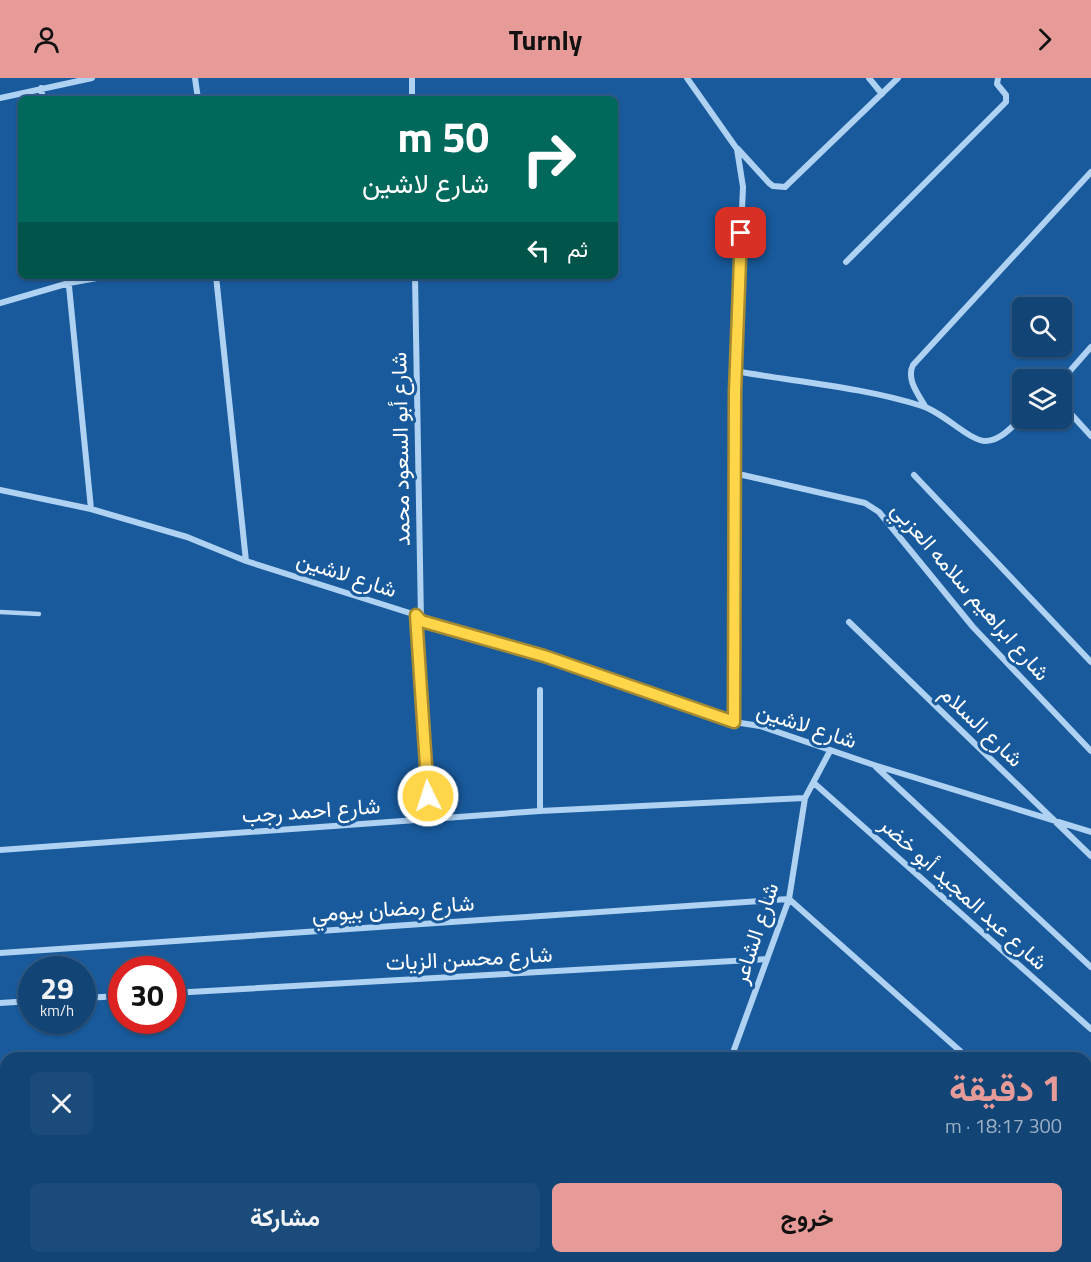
<!DOCTYPE html>
<html lang="ar">
<meta charset="utf-8">
<style>
:root{--surface:#124475;--page:#1b4b7a;--text:#f1f3f6;--muted:#9cb0c5;--line:#315c87;--accent:#e69b98}
body{margin:0;font-family:"Titillium Web",Vazirmatn,sans-serif;background:var(--page);color:var(--text);direction:rtl;height:100vh;display:flex;flex-direction:column;font-size:22px;white-space:nowrap}
*{box-sizing:border-box;margin:0}
p{font-size:20px;color:var(--muted)}
.icon{flex:none;width:33px;height:33px;fill:none;stroke:currentColor;stroke-width:2;stroke-linecap:round;stroke-linejoin:round}
.map{position:relative;flex:1;overflow:hidden;direction:ltr}
.side{position:absolute;left:0px;top:974px;width:1092px;height:212px;display:flex;flex-direction:column;background:var(--surface);border-radius:18px 18px 0 0;box-shadow:0 2px 4px #0004,0 0 0 2px var(--line);direction:rtl}
.side>*{flex:none}
.top-card{position:absolute;left:18px;top:18px;width:600px;height:183px;border-radius:9px;box-shadow:0 2px 4px #0004,0 0 0 2px var(--line);direction:rtl;background:#00695c;color:#fff;overflow:hidden}
.buttons{position:absolute;left:1012px;top:219px;display:grid;gap:12px}
.buttons a{display:grid;place-items:center;width:60px;height:60px;border-radius:9px;background:var(--surface);box-shadow:0 2px 4px #0004,0 0 0 2px var(--line);font-size:30px}
.speed{position:absolute;left:18px;top:878px;display:flex;gap:12px;font-size:30px;font-weight:700;text-align:center}
.speed>*{display:grid;place-content:center;width:78px;height:78px;border-radius:50%;background:var(--surface);box-shadow:0 2px 4px #0004,0 0 0 2px var(--line);line-height:1}
.speed small{font-size:15px;font-weight:400}
.speed .limit{border:9px solid #d22;background:#fff;color:#111}
.pin{position:absolute;display:grid;place-items:center;width:51px;height:51px;color:#fff;margin:-26px;border-radius:12px;box-shadow:0 3px 9px #0006}
.me{position:absolute;width:66px;margin:-33px;rotate:356deg;stroke-linejoin:round;filter:drop-shadow(0 0 4px #0008)}
.turn{display:flex;align-items:center;gap:21px;height:126px;padding:0 30px;font-size:27px}
.turn .icon{width:78px;height:78px;stroke-width:2.5}
.turn b{display:block;font-size:42px;line-height:51px}
.then{display:flex;align-items:center;height:57px;padding:0 30px;background:#0003;gap:12px;font-size:22px}
.round{display:grid;place-items:center;flex:none;width:63px;height:63px;border-radius:9px;background:var(--page)}
.headline{display:flex;align-items:center;justify-content:space-between;height:102px;padding:0 30px}
h1{font-size:36px;font-weight:700;line-height:45px;color:var(--accent)}
.button{display:flex;gap:12px;margin-top:auto;padding:12px 30px}
.button a{flex:1;height:69px;border-radius:9px;background:var(--accent);color:#111;font-size:24px;font-weight:700;line-height:69px;text-align:center}
.button a+a{background:var(--page);color:var(--text)}
header{display:flex;justify-content:space-between;align-items:center;height:78px;padding:0 30px;background:var(--accent);color:#111;font-size:27px;font-weight:700}
.map>svg:first-child{display:block}
</style>
<header><svg class="icon" aria-label="forward" viewBox="0 0 24 24"><path d="M9 5l7 7-7 7"/></svg>Turnly<svg class="icon" aria-label="person" viewBox="0 0 24 24"><circle cx="12" cy="8" r="4"/><path d="M4 21q1-7 8-7t8 7"/></svg></header>
<div class="map">
<svg width="1091" height="1184" viewBox="0 0 1091 1184">
<rect width="100%" height="100%" fill="#185a9c"/>
<g fill="none" stroke-linecap="round" stroke-linejoin="round">
<path stroke="#afd1f2" stroke-width="4.5" d="M0,534L39,536"/>
<path stroke="#afd1f2" stroke-width="6" d="M195,0L198,21
M412,0V21
M687,0L737,71L743,109L735,293L734,644
M869,0L882,16
M41,10L43,21
M0,20L92,0
M738,71L769,105L773,108L785,109L898,0
M846,184L1006,24V17L997,6L998,0
M68,198L91,431
M216,198L246,483
M415,198L421,542
M0,225L69,205L108,198
M735,293C797,304 862,309 922,328C943,334 968,362 985,363C1001,363 1012,348 1023,339
M1062,302L1091,269
M1062,326L1091,358
M925,328C918,316 906,301 913,287L1091,94
M734,395L865,425L879,434L973,549L1091,673
M914,397L1091,584
M0,412L91,431L187,459L246,483L416,537L421,543L545,578L734,644L760,648L874,687L1091,754
M416,538L430,741
M849,544L1091,778
M540,612V733
M876,689L1091,889
M814,705L1091,951
M0,772L540,733L805,720
M0,875L789,821L968,980
M172,915L767,881
M82,920L122,918
M0,925L32,923
M731,980L789,821L805,720L830,673
M0,1015L6,1014
M0,1071L6,1070
M1086,1083L1091,1088
M0,1095H6
M677,1184L678,1179
M744,1184L745,1179
M954,1184L956,1179"/>
</g>
<g fill="none" stroke-linecap="round" stroke-linejoin="round">
<defs>
<path id="route" d="M428,718L416,537L421,543L544,578L734,644L735,314L741,155"/>
</defs>
<use href="#route" stroke="#a68a30" stroke-width="15"/>
<use href="#route" stroke="#ffd54a" stroke-width="10"/>
</g>
<g text-anchor="middle" stroke-width="6" stroke-linejoin="round" paint-order="stroke">
<g font-size="22" fill="#fff" stroke="#185a9c">
<text transform="translate(400 371) rotate(-91)" y="8">شارع أبو السعود محمد</text>
<text transform="translate(347 496) rotate(18)" y="8">شارع لاشين</text>
<text transform="translate(971 513) rotate(49)" y="8">شارع ابراهيم سلامه العزبي</text>
<text transform="translate(807 647) rotate(18)" y="8">شارع لاشين</text>
<text transform="translate(982 648) rotate(44)" y="8">شارع السلام</text>
<text transform="translate(311 732) rotate(-4)" y="8">شارع احمد رجب</text>
<text transform="translate(964 815) rotate(42)" y="8">شارع عبد المجيد أبو خضر</text>
<text transform="translate(393 830) rotate(-4)" y="8">شارع رمضان بيومي</text>
<text transform="translate(755 855) rotate(-72)" y="8">شارع الشاعر</text>
<text transform="translate(469 880) rotate(-3)" y="8">شارع محسن الزيات</text>
</g>
</g>
</svg>
<div class="buttons">
<a><svg class="icon" aria-label="search" viewBox="0 0 24 24"><circle cx="10" cy="10" r="6"/><path d="M15 15l6 6"/></svg></a>
<a><svg class="icon" aria-label="layers" viewBox="0 0 24 24"><path d="M12 4l9 5-9 5-9-5zM3 14l9 5 9-5"/></svg></a>
</div>
<div class="speed"><div>29<small>km/h</small></div><div class="limit">30</div></div>
<div class="pin" style="left:741px;top:155px;background:#d93025"><svg class="icon" aria-label="arrive" viewBox="0 0 24 24"><path d="M6 21V4h12l-3 4 3 4H6"/></svg></div>
<svg class="me" style="left:428px;top:718px" viewBox="-20 -20 40 40"><circle r="17" fill="#ffd54a" stroke="#fff" stroke-width="3"/><path d="M0-11L8 9 0 5-8 9z" fill="#fff"/></svg>
<div class="top-card">
<div class="turn"><svg class="icon" aria-label="right" viewBox="0 0 24 24"><path d="M7 20v-9h11M14 6l5 5-5 5"/></svg><div><b>50 m</b>شارع لاشين</div></div>
<div class="then">ثم<svg class="icon" aria-label="left" viewBox="0 0 24 24"><path d="M17 20v-9H6M10 6l-5 5 5 5"/></svg></div>
</div>
<section class="side">
<div class="headline"><div><h1>1 دقيقة</h1><p>300 m · 18:17</p></div><a class="round"><svg class="icon" aria-label="close" viewBox="0 0 24 24"><path d="M6 6l12 12M18 6L6 18"/></svg></a></div>
<div class="button"><a>خروج</a><a>مشاركة</a></div>
</section>
</div>
